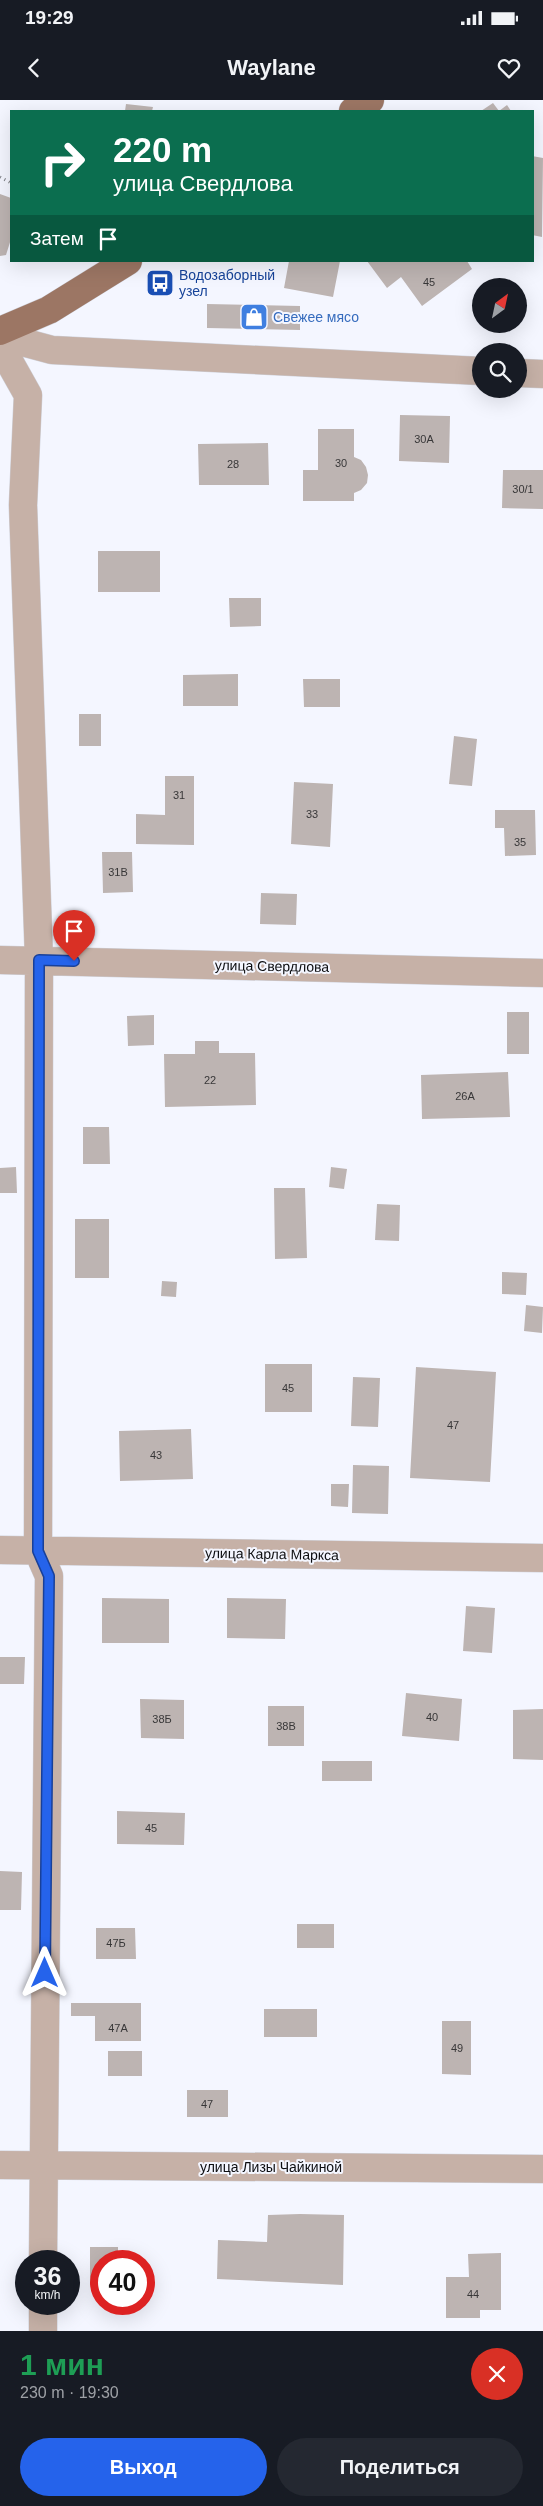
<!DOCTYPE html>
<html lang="ru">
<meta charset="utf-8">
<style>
:root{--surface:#171b24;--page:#242831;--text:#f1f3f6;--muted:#9ea1a6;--accent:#2563eb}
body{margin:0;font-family:Arial,sans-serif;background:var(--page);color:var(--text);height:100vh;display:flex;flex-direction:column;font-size:19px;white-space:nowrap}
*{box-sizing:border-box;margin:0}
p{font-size:16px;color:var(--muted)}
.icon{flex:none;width:28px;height:28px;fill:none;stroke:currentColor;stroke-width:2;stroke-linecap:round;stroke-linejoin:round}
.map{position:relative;height:2231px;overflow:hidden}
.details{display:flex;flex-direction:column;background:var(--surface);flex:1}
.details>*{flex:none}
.top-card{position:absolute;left:10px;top:10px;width:524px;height:152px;border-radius:0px;box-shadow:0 5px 20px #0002;background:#0b6e4f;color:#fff;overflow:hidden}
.needle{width:32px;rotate:33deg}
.controls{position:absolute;left:472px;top:178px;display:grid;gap:10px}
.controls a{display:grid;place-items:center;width:55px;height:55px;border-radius:50%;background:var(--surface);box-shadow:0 5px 20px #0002;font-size:25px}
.speed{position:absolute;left:15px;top:2150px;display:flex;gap:10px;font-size:25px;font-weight:700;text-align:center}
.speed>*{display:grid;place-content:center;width:65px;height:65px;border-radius:50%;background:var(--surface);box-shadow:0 5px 20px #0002;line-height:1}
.speed small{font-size:12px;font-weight:400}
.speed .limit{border:8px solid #d22;background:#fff;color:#111}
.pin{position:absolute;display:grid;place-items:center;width:42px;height:42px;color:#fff;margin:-51px -21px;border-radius:50% 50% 50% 0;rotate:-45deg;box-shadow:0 0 5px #0007}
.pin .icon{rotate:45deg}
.me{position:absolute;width:55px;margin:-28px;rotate:0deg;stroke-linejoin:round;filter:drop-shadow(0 0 4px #0008)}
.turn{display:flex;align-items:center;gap:18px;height:105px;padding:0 20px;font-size:22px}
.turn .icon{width:65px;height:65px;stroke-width:2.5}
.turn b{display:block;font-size:35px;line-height:42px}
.then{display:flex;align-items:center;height:48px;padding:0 20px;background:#0003;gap:10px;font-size:19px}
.round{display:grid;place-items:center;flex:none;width:52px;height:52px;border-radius:26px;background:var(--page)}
.headline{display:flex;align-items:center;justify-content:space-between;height:85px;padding:0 20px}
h1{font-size:30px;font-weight:800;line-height:38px;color:#1e9e55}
.primary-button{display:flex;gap:10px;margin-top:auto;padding:10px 20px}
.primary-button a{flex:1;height:58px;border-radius:30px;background:var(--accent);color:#fff;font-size:20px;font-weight:800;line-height:58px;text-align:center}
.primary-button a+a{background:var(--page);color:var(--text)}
.status{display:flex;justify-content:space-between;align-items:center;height:35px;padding:0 25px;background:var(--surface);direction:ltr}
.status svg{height:14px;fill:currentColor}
header{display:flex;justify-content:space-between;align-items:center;height:65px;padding:0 20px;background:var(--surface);font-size:22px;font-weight:800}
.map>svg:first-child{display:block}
</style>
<div class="status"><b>19:29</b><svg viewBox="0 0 49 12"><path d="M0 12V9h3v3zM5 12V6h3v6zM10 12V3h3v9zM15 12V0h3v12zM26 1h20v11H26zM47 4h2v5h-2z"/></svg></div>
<header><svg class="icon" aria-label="back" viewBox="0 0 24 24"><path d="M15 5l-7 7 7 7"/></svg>Waylane<svg class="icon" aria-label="heart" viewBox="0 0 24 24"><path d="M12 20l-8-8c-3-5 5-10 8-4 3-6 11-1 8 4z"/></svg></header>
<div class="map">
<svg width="543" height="2231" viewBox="0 0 543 2231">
<rect width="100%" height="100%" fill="#f4f6ff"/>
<path fill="#bdb4b2" d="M493,3L499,11L507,5L511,11H481Z
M126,4L153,7L152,11H125Z
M532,56L543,58L542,137L532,135Z
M0,94L11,98V139L6,155L0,156Z
M289,161H340L333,197L284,188Z
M367,161H467L472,169L422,206L401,177L387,188Z
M207,204L300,206V230L207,228Z
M400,315L450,316L449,363L399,361Z
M318,329H354V357L361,360L366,367L368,375L367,383L361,390L354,393V401H303V370H318Z
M268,343L269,385H199L198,344Z
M503,370H543V409L502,408Z
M98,451H160V492H98Z
M229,498H261V526L230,527Z
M238,574V606H183V575Z
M303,579H340V607H304Z
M79,614H101V646H79Z
M454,636L477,639L472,686L449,684Z
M165,676H194V745L136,744V714L165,715Z
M294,682L333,684L330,747L291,744Z
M495,710H535L536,755L505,756L504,728H495Z
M102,752H132L133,792L103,793Z
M261,793L297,794L296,825L260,824Z
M507,912H529V954H507Z
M154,915V945L128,946L127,916Z
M195,941H219V953H255L256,1005L165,1007L164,954H195Z
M508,972L510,1017L422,1019L421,975Z
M83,1027H109L110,1064H83Z
M16,1067L17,1093H0V1068Z
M331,1067L347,1069L344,1089L329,1087Z
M274,1088H305L307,1158L275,1159Z
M377,1104L400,1105L399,1141L375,1140Z
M75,1119H109V1178H75Z
M502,1172L527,1173L526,1195L502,1194Z
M162,1181L177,1182L176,1197L161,1196Z
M526,1205L543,1207L542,1233L524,1231Z
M265,1264H312V1312H265Z
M416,1267L496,1272L490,1382L410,1378Z
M353,1277L380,1278L378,1327L351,1326Z
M191,1329L193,1379L120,1381L119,1331Z
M353,1365L389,1366L388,1414L352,1413Z
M331,1384H349L348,1407L331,1406Z
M102,1498L169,1499V1543H102Z
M227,1498L286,1499L285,1539L227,1538Z
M466,1506L495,1508L492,1553L463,1551Z
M0,1557H25L24,1584H0Z
M406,1593L462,1599L459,1641L402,1636Z
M140,1599L184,1600V1639L141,1638Z
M268,1606H304V1646H268Z
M543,1609V1660L513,1659V1610Z
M322,1661H372V1681H322Z
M117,1711L185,1713L184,1745L117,1744Z
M0,1771L22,1772L21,1810H0Z
M297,1824H334V1848H297Z
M96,1828H135L136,1859H96Z
M71,1903H141V1941H95V1916H71Z
M264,1909H317V1937H264Z
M442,1921H471V1975L442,1974Z
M108,1951H142V1976H108Z
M187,1990H228V2017H187Z
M300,2114L344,2115L343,2185L217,2179L218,2140L267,2142L268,2115Z
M90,2147H118V2157H126V2161H101V2185H90Z
M501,2153V2210H480V2218H446V2177H469L468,2154Z"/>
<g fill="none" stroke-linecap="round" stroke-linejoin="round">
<defs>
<path id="minor" d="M0,236L52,250L481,271
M0,245L28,295L23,405L39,860L38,1451L49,1476L43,2161
M519,273L543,274
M0,860L543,873
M0,1450L543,1458
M0,2065L543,2069
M43,2231V2204"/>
<path id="major" d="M353,11L370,0
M0,231L49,210L128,161"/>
</defs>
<use href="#minor" stroke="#cfd1d9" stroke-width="29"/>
<use href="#major" stroke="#cfd1d9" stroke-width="29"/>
<path stroke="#7e8086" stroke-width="3" stroke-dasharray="1 4" stroke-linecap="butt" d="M0,77L11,83"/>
<use href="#minor" stroke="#c6b1a7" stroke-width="28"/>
<use href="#major" stroke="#9c7664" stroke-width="28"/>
</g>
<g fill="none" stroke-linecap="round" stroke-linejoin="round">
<defs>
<path id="route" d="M45,1873L49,1476L38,1451L39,860L74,861"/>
</defs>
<use href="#route" stroke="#184099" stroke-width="12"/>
<use href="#route" stroke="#2563eb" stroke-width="9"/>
</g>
<defs>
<symbol id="bus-square" viewBox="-11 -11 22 22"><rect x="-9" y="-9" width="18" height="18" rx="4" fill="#1a4fb4" stroke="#f4f6ff"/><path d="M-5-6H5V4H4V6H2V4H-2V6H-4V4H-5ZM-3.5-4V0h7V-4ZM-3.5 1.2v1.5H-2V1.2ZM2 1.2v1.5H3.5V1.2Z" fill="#fff"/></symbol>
<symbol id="shop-square" viewBox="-11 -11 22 22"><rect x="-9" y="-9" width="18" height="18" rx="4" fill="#3f7fe0" stroke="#f4f6ff"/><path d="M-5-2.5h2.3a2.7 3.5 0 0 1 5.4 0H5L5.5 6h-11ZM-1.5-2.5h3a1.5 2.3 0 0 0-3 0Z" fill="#fff"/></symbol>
</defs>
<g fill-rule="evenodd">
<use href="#bus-square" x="144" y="167" width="32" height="32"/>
<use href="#shop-square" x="238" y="201" width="32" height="32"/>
</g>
<g text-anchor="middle" stroke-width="4" stroke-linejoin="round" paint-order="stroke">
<g font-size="11" fill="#383738">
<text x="429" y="186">45</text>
<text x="424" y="343">30А</text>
<text x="341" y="367">30</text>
<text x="233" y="368">28</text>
<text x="523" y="393">30/1</text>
<text x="179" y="699">31</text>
<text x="312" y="718">33</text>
<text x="520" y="746">35</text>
<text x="118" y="776">31В</text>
<text x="210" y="984">22</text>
<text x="465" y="1000">26А</text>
<text x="288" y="1292">45</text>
<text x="453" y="1329">47</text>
<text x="156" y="1359">43</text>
<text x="432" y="1621">40</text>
<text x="162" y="1623">38Б</text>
<text x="286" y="1630">38В</text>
<text x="151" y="1732">45</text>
<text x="116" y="1847">47Б</text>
<text x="118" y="1932">47А</text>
<text x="457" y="1952">49</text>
<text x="207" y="2008">47</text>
<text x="473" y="2198">44</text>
</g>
<g font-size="14" fill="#164399" stroke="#f4f6ff" text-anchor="start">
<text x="179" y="180">Водозаборный<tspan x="179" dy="16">узел</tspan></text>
</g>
<g font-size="14" fill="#366cbe" stroke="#f4f6ff" text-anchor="start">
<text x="273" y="222">Свежее мясо</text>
</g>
<g font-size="14" fill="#0c0d10" stroke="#f4f6ff">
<text transform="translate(272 866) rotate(1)" y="5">улица Свердлова</text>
<text transform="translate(272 1454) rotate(1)" y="5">улица Карла Маркса</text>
<text x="271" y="2072">улица Лизы Чайкиной</text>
</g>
</g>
</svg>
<div class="controls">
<a><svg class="needle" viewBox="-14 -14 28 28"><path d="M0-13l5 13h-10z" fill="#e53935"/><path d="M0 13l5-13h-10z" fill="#9ea1a6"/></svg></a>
<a><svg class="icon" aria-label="search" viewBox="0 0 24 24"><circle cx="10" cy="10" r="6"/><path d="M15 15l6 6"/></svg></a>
</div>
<div class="speed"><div>36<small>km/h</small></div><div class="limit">40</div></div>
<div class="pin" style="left:74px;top:861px;background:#d93025"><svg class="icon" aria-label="arrive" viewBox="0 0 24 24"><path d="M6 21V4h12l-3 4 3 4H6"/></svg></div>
<svg class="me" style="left:45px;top:1873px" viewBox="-20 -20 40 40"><path d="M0-17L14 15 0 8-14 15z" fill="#2563eb" stroke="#fff" stroke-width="4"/></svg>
<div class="top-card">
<div class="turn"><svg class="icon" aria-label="right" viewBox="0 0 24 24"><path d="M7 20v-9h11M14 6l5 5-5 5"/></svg><div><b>220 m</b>улица Свердлова</div></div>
<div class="then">Затем<svg class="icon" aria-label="arrive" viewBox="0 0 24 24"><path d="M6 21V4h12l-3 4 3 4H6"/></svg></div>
</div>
</div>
<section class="details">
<div class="headline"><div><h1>1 мин</h1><p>230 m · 19:30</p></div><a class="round" style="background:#d93025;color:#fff"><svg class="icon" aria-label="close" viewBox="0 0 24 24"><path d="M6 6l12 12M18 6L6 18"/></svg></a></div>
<div class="primary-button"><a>Выход</a><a>Поделиться</a></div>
</section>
